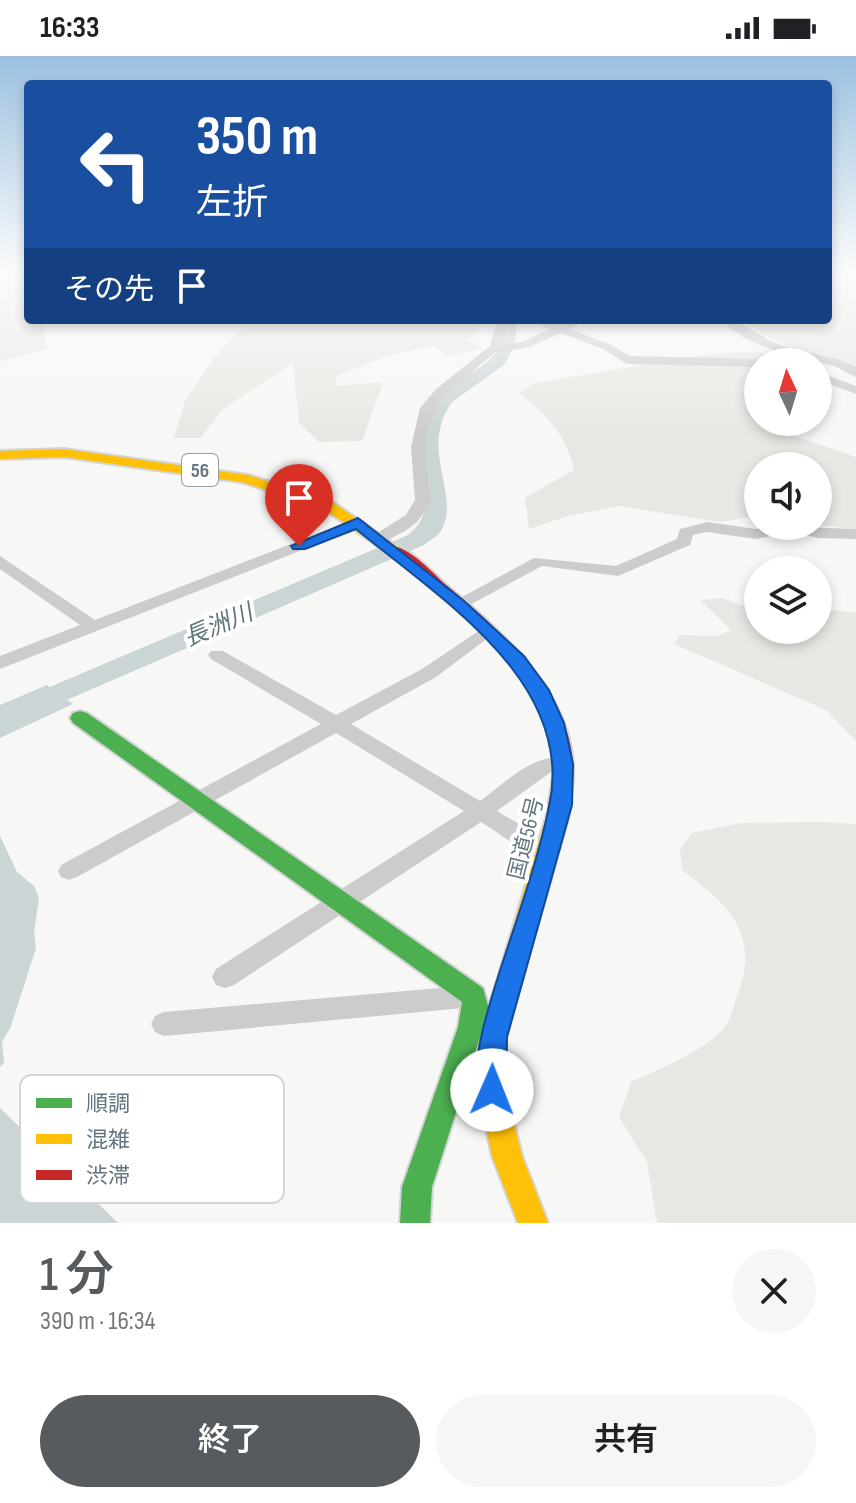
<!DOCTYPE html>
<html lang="ja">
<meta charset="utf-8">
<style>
:root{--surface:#fff;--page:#f6f6f6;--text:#202124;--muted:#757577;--accent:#565b60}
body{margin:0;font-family:"Sofia Sans Condensed","Noto Sans JP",sans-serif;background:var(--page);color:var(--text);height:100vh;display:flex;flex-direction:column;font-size:30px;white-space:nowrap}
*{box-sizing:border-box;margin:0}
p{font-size:26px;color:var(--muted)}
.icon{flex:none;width:44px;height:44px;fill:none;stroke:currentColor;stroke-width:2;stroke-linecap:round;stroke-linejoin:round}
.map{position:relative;height:1167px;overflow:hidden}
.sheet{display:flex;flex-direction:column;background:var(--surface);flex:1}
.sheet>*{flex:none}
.banner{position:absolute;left:24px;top:24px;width:808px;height:244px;border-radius:8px;box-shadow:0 4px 12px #0003;background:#1a4fa0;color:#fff;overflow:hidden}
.needle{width:52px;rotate:356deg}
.buttons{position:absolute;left:744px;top:292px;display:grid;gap:16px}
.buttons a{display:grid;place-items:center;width:88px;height:88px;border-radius:50%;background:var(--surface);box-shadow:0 4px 12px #0003;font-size:40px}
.pin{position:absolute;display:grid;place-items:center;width:68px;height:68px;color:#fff;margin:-82px -34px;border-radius:50% 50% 50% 0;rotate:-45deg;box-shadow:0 0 8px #0007}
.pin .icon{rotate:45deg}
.me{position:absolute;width:88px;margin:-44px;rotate:1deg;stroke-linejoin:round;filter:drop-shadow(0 0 6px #0008)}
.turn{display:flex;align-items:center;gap:28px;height:168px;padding:0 40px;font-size:36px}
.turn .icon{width:104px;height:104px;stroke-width:2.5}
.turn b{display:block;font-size:56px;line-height:68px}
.then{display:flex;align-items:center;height:76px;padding:0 40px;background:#0003;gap:16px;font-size:30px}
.round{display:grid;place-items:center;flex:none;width:84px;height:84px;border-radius:42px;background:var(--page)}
.summary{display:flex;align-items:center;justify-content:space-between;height:136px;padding:0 40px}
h1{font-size:48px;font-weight:600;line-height:60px;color:var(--accent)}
.cta{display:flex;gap:16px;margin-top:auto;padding:16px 40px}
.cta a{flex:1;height:92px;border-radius:48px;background:var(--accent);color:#fff;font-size:32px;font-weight:600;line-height:92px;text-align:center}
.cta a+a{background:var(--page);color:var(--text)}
.status{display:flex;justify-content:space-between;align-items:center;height:56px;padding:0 40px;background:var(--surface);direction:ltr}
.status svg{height:22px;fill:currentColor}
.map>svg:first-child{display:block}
</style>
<div class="status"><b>16:33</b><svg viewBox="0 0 49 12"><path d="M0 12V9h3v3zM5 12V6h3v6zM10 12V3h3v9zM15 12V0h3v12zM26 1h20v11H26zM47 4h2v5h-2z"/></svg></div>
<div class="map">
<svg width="856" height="1167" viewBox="0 0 856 1167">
<rect width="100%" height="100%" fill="#f7f7f6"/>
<path fill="#e6e9e3" d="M0,215H28V264H50L44,271L47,293L0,305Z
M828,215H856V312C816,301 776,291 744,264H828Z
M250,264H486L468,284L483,291L449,300L433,290L390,299L336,320V330L383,326L362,385L319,386L299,367L293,307L224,352L200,382H174L185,345L214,302Z
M754,295L798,306H758V366H781L779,375L856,401V473L818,469V410H758V460L719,466L619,450L568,460L529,473L525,442L574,414C567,379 546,358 519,337L535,327L704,299Z
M722,542L740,549L758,551V574H818V552L856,557V685L826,654L674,588L680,579L717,580L731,574L700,544Z
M821,766L856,768V1167H657L647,1106L619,1061L631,1026C656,1015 711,992 726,969C731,962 734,949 737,940C761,878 729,849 682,814L680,793L692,777L741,767Z"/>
<path fill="#cbd5d6" d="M47,629L73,648L0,682V649Z
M0,780L17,816L34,830L39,842L34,877L36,892L11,970L2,986L4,1007L0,1011Z
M0,1052L118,1167H0Z"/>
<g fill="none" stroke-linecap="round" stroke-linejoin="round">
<path fill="#cbd5d6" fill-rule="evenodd" d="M501,264H517L515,290L504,309L452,346C419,392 459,437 443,471C440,479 430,484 424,489L0,673V652L408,479C441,453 413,426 416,392C417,381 423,367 427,356C438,325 490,318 499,289C501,282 500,272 501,264Z"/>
<defs>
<path id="fast" d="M80,655L87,657L483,932L489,953L432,1131L430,1167H400L402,1131L458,971L462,946L73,667L70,662L73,657Z"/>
<path id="slow" d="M64,393L248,419L331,445L405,496L403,499H391L321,451L241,426L64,401L0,403V395Z
M557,754L565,756L568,762L506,981V1034L522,1100L548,1167H518L492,1100L478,1034L480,981L546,762L549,756Z"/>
<path id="jam" d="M397,491C414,496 432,516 445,528C504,577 584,647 572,732C570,744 570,757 565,768L557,770L549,768L546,762C548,748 552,733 553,720C556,623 457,554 391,499L389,496L391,493Z"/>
</defs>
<use href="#fast" stroke="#d3d4d5" stroke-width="4"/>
<use href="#slow" stroke="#d3d4d5" stroke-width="4"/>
<use href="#jam" stroke="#d3d4d5" stroke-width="4"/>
<path fill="#cccccd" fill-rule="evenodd" d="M497,264H509L502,289L522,286L550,273L531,264H547L560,269L571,264H586L570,273L611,289L630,300L758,303L763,306H758V311L627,308L603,293L561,277L529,291L494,297L439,345L426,377L425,405L431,444L428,451L417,466L405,475L386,485H374L372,482L374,479L406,459L415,444L411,391L420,352L436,333L490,290Z
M721,264C742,264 759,280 778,288C803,298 832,298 856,311V321C848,318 841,312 833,310C795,299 752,294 721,264Z
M818,316L856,330V338L818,324Z
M358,462L363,464L366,467L363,470L0,613V600L80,569L0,513V500L95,564Z
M707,466L756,473L772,470L856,473V483L818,482L789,476L756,483L707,476L693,479L690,489L618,520L542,510L464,552H452L449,548L534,502L616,510L677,483L680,473Z
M486,570L495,575L492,579L436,621L351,668L480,745C505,727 537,693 570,703L573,708L570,713L551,716L497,755L544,783L559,786L562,792L559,798C532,807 503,779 481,766L234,929L225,932L216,929L212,921L216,913L464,755L336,677L77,821L69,824L61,821L58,815L61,809L321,668L211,603L208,599L211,595H223L336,659L422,613Z
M474,929L483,932L487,940L483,948L474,951L164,980L155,976L151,968L155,960L164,956Z"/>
<use href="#fast" fill="#4caf50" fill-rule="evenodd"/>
<use href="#slow" fill="#ffc107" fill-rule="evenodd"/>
<use href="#jam" fill="#c62828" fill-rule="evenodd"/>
</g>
<linearGradient id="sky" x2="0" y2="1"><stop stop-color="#9cc1e1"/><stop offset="0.57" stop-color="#fbfbfb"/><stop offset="1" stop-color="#fbfbfb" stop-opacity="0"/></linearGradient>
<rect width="856" height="378" fill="url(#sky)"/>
<path fill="#1a73e8" stroke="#114b97" stroke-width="2" d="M358,462L464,545L524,600L549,634L564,667L573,708L572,749L507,981L506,1034L502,1043L492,1047L483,1043C469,1011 484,968 493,937C512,875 536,813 549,751C577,626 438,541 356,473L305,493H293L291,490Z"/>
<g text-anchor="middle" stroke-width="8" stroke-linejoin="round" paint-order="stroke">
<rect fill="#fff" stroke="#929ea6" stroke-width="2" x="182" y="398" width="36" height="32" rx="6"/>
<g font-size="20" font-weight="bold" fill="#637580">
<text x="200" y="421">56</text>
</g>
<g font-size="22" fill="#637580" stroke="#fff">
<text transform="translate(525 782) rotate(-76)" y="8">国道56号</text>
</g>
<g font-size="24" font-style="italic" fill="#5e757a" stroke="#fff">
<text transform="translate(218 569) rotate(-23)" y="8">長洲川</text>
</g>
</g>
<rect x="20" y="1019" width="264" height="128" rx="12" fill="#fff" stroke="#d0d6d9" stroke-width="2"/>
<rect x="36" y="1042" width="36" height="10" fill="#4caf50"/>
<rect x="36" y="1078" width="36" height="10" fill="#ffc107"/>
<rect x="36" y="1114" width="36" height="10" fill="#c62828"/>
<g font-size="22" fill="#637580">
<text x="86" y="1055">順調</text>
<text x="86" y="1091">混雑</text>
<text x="86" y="1127">渋滞</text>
</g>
</svg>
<div class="buttons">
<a><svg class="needle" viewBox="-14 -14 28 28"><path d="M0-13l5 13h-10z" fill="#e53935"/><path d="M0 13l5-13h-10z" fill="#757577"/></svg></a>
<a><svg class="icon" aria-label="sound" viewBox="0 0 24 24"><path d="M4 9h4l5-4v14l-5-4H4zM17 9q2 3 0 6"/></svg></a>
<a><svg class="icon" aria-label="layers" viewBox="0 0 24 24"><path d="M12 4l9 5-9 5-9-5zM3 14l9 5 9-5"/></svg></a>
</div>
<div class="pin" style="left:299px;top:490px;background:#d93025"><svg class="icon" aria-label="arrive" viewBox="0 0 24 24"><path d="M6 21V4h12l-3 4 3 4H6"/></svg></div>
<svg class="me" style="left:492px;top:1034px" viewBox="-20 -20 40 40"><circle r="19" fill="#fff"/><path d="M0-13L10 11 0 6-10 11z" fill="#1a73e8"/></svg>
<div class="banner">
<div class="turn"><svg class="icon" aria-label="left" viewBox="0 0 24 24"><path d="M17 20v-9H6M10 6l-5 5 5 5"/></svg><div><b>350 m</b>左折</div></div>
<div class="then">その先<svg class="icon" aria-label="arrive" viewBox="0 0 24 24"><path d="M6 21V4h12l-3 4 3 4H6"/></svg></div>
</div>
</div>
<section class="sheet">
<div class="summary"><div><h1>1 分</h1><p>390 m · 16:34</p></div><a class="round"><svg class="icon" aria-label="close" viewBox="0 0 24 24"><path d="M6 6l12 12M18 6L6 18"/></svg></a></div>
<div class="cta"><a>終了</a><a>共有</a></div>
</section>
